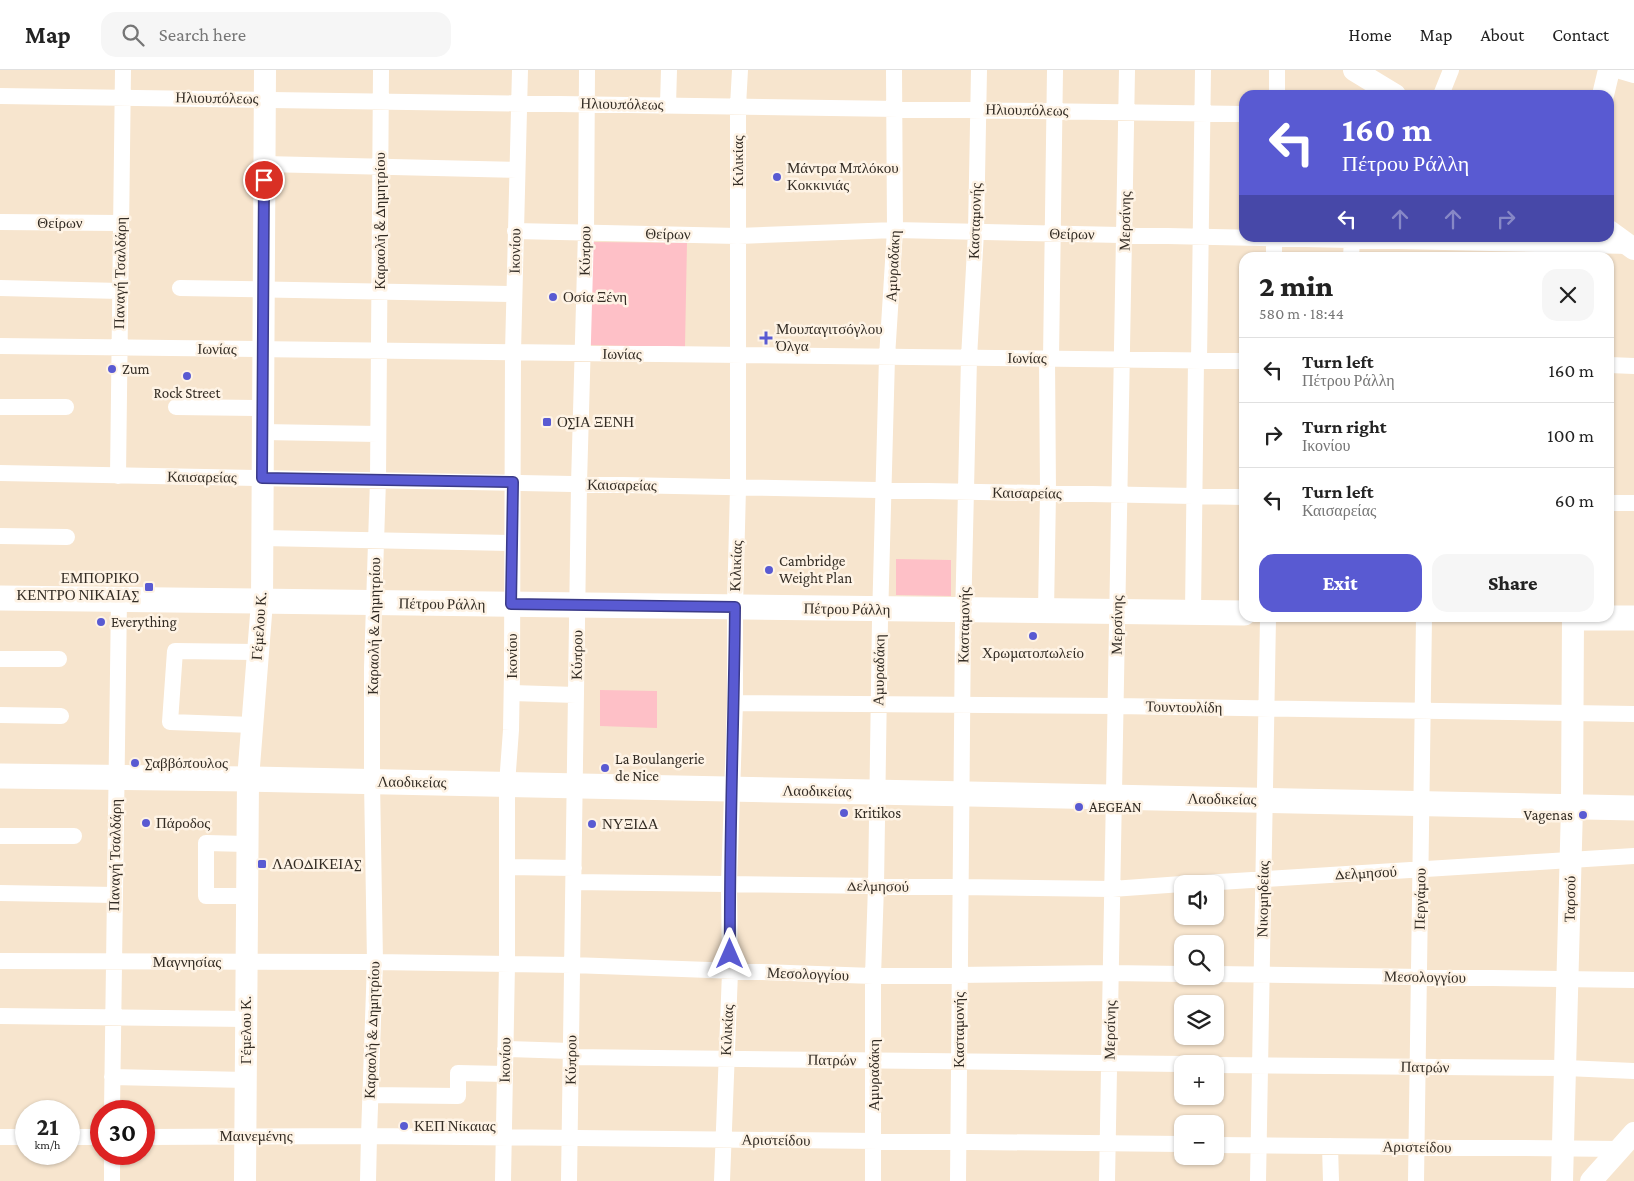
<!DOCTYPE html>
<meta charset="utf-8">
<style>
:root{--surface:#fff;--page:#f6f6f6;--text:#222;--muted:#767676;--line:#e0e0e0;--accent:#595ad2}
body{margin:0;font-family:"Crimson Pro",serif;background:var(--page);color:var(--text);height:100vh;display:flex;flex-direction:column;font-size:19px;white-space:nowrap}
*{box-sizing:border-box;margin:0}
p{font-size:16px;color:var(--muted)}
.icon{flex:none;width:28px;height:28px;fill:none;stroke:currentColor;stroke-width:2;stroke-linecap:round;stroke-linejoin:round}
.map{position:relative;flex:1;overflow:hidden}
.sheet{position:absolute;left:1239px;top:182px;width:375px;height:370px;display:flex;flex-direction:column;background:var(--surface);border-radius:15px;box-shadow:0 1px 4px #0004}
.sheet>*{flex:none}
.hud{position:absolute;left:1239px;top:20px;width:375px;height:152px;border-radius:15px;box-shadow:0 1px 4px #0004;background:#595ad2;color:#fff;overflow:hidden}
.fabs{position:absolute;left:1174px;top:805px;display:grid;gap:10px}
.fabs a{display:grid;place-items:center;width:50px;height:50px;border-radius:10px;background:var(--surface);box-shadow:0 1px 4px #0004;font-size:25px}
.speed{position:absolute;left:15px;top:1030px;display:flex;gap:10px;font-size:25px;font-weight:700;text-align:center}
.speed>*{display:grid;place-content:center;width:65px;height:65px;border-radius:50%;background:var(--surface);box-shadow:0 1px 4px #0004;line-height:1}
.speed small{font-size:12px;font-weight:400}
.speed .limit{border:8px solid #d22;background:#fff;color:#111}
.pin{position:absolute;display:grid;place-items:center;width:42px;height:42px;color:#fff;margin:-21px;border:2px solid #fff;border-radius:50%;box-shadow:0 1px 5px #0007}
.me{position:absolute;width:55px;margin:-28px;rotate:0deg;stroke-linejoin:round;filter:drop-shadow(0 0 4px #0008)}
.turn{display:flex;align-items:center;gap:18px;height:105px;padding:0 20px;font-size:22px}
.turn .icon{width:65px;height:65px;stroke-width:2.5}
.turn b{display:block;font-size:35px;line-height:42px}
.lanes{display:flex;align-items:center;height:48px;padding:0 20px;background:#0003;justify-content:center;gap:25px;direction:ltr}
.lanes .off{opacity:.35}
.round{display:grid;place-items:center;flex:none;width:52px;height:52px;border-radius:15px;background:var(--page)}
.head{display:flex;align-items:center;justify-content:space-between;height:85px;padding:0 20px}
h1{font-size:30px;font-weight:800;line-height:38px}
.button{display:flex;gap:10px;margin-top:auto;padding:10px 20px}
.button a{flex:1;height:58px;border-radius:15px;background:var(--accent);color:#fff;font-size:20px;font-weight:800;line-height:58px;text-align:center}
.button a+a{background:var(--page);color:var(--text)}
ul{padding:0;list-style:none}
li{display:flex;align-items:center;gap:15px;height:65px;padding:0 20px;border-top:1px solid var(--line)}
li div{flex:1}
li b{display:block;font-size:19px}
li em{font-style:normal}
header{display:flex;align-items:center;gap:30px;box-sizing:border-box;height:70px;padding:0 25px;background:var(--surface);border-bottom:1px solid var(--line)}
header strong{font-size:24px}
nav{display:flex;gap:28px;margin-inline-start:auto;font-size:18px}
.search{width:350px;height:45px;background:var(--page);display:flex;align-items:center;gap:12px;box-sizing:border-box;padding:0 18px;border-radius:15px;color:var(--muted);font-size:19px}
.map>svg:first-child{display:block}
</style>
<header>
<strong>Map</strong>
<div class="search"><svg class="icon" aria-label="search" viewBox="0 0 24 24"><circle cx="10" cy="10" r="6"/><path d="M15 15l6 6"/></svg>Search here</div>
<nav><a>Home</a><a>Map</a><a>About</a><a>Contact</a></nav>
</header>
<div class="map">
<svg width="1634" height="1111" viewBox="0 0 1634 1111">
<rect width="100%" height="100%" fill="#f7e5ce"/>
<path fill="#fec0c7" d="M591,172L687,173L685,277L589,275Z
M896,489L951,490V526L896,525Z
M600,620L657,621V658L600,656Z"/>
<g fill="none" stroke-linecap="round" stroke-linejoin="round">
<path stroke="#fff" stroke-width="16" d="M1617,0L1634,5
M1277,25V0
M1441,25L1451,0
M0,26L1244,44
M668,35L669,0
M264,94L517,100
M0,152L120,153
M515,161L738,166L895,160L1630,176
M1274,188V168
M1351,188L1352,168
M0,218L120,221
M180,218L514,224
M0,276L1244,291
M1051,289L1055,0
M1199,291L1203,0
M1609,295L1634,296
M0,337H66
M176,337L263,338
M263,362L378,364
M0,403L1244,427
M118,406L123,0
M1609,433H1634
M0,466L67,467
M262,468L512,473
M1046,541L1048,423L1047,289
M1193,543L1196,290
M0,589H59
M512,623L576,625
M735,633L1116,636L1634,644
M0,645L61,646
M252,655L170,652L175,581L258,582
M0,766H74
M507,797L574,798
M574,812L1112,819L1182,814
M1187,814L1634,786
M0,823L115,825
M247,826H206V773L247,774
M0,891L375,892L572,895L873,906L1110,903L1182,904
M1215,904L1634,910
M0,946L246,949
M505,979L571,981
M571,987L1182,994
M1215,995L1566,998L1634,1001
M112,1007L246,1010
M370,1025L458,1026V1003L505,1004
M112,1041L119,529
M0,1067H26
M69,1067H101
M144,1067L369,1066L1182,1074
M1215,1075L1620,1079
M1330,1076L1331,1111
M112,1111V1084
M368,1111L369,1066L375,892L372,711V598L378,410L381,0
M503,1111L507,894V714L511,660L512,602L513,282L520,0
M569,1111L579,414L586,162L587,0
M722,1111L730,902L729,814L735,633V537L738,418V36L740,0
M873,1111V906L876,816L880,550L887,287L895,160L894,0
M958,1111L963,551L969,288L976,162L979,0
M1107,1111L1127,0
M1258,1111L1268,548
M1416,1111L1424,548"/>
<path stroke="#fff" stroke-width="22" d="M1354,0L1395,25
M1603,25L1609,0
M1609,161L1634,179
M1581,188V168
M245,1111L248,709L262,532L265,0
M1562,1111L1572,737L1573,548
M1591,1111L1634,1063"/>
<path stroke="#fff" stroke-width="25" d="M0,528L1244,543
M1581,548H1634
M0,706L248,709L1634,738"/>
</g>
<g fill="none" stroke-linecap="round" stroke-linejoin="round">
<defs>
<path id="route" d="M264,110L262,408L513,412L511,534L735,537C734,653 729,769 730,884"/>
</defs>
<use href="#route" stroke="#3a3a88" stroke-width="12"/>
<use href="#route" stroke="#595ad2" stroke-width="9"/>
</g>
<g fill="#595ad2" stroke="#fef3e5" stroke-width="2">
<circle cx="777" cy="107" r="5"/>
<circle cx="553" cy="227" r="5"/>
<path d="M763.5 260.5h5v5h5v5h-5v5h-5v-5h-5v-5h5z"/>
<circle cx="112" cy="299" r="5"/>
<circle cx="187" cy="306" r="5"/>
<rect x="542" y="347" width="10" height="10" rx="2.5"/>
<circle cx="769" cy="500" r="5"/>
<rect x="144" y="512" width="10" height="10" rx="2.5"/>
<circle cx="101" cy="552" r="5"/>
<circle cx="1033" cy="566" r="5"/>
<circle cx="135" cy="693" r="5"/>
<circle cx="605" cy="698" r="5"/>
<circle cx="1079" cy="737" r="5"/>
<circle cx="844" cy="743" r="5"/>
<circle cx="1583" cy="745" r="5"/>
<circle cx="146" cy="753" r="5"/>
<circle cx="592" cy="754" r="5"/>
<rect x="257" y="789" width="10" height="10" rx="2.5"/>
<circle cx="404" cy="1056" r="5"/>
</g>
<g text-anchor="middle" stroke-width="5" stroke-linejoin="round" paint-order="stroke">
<g font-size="15" fill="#332c24" stroke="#fef3e5">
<text transform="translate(217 28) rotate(1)" y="5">Ηλιουπόλεως</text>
<text transform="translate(622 34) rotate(1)" y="5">Ηλιουπόλεως</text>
<text transform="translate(1027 40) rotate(1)" y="5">Ηλιουπόλεως</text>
<text transform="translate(738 91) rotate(-90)" y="5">Κιλικίας</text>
<text transform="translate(380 151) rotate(-90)" y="5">Καραολή &amp; Δημητρίου</text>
<text transform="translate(975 151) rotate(-88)" y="5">Κασταμονής</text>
<text transform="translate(1125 151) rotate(-89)" y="5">Μερσίνης</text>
<text x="60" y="158">Θείρων</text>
<text transform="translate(668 164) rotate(1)" y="5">Θείρων</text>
<text transform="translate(1072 164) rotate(1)" y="5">Θείρων</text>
<text transform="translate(515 181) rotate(-89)" y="5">Ικονίου</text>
<text transform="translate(585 181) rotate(-89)" y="5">Κύπρου</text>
<text transform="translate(893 196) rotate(-87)" y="5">Αμυραδάκη</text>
<text transform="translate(120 203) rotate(-89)" y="5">Παναγή Τσαλδάρη</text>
<text transform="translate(217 279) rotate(1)" y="5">Ιωνίας</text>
<text transform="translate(622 284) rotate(1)" y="5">Ιωνίας</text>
<text transform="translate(1027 288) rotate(1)" y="5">Ιωνίας</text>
<text transform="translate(202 407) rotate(1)" y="5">Καισαρείας</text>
<text transform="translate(622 415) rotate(1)" y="5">Καισαρείας</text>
<text transform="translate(1027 423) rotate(1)" y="5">Καισαρείας</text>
<text transform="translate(736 496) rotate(-88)" y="5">Κιλικίας</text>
<text transform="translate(442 534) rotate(1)" y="5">Πέτρου Ράλλη</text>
<text transform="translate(847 539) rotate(1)" y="5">Πέτρου Ράλλη</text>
<text transform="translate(964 555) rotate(-89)" y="5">Κασταμονής</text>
<text transform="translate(1117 555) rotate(-89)" y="5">Μερσίνης</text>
<text transform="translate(259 556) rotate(-86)" y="5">Γέμελου Κ.</text>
<text transform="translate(374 556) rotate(-89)" y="5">Καραολή &amp; Δημητρίου</text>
<text transform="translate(577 585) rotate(-89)" y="5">Κύπρου</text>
<text transform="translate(512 586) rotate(-90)" y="5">Ικονίου</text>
<text transform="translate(879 600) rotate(-89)" y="5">Αμυραδάκη</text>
<text transform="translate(1184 637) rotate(1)" y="5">Τουντουλίδη</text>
<text transform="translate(412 712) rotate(1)" y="5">Λαοδικείας</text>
<text transform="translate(817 721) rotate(1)" y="5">Λαοδικείας</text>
<text transform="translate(1222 729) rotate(1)" y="5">Λαοδικείας</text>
<text transform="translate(115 785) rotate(-89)" y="5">Παναγή Τσαλδάρη</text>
<text transform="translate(1366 803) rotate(-3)" y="5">Δελμησού</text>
<text transform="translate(878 816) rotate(1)" y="5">Δελμησού</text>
<text transform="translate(1263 829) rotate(-89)" y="5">Νικομηδείας</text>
<text transform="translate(1420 829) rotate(-89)" y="5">Περγάμου</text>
<text transform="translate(1570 829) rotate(-89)" y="5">Ταρσού</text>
<text x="187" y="897">Μαγνησίας</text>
<text transform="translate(808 904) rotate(2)" y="5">Μεσολογγίου</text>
<text transform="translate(1425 907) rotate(1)" y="5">Μεσολογγίου</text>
<text transform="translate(246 960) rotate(-90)" y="5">Γέμελου Κ.</text>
<text transform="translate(372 960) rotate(-88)" y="5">Καραολή &amp; Δημητρίου</text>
<text transform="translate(727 960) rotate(-87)" y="5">Κιλικίας</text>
<text transform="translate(959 960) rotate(-90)" y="5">Κασταμονής</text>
<text transform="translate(1110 960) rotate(-89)" y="5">Μερσίνης</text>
<text transform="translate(505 990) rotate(-89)" y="5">Ικονίου</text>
<text transform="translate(571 990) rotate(-89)" y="5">Κύπρου</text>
<text transform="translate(832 990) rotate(1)" y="5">Πατρών</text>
<text transform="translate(1425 997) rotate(1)" y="5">Πατρών</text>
<text transform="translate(874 1005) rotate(-90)" y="5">Αμυραδάκη</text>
<text x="256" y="1071">Μαινεμένης</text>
<text transform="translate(776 1070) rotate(1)" y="5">Αριστείδου</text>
<text transform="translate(1417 1077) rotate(1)" y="5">Αριστείδου</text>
</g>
<g font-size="15" fill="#332c24" stroke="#fef3e5" text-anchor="start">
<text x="787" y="103">Μάντρα Μπλόκου<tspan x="787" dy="17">Κοκκινιάς</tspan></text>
<text x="563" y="232">Οσία Ξένη</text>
<text x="776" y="264">Μουπαγιτσόγλου<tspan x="776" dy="17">Όλγα</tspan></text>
<text x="122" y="304">Zum</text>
<text x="187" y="328" text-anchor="middle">Rock Street</text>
<text x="557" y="357">ΟΣΙΑ ΞΕΝΗ</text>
<text x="779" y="496">Cambridge<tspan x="779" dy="17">Weight Plan</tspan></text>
<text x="139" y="513" text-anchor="end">ΕΜΠΟΡΙΚΟ<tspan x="139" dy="17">ΚΕΝΤΡΟ ΝΙΚΑΙΑΣ</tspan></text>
<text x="111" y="557">Everything</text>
<text x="1033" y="588" text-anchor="middle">Χρωματοπωλείο</text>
<text x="615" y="694">La Boulangerie<tspan x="615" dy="17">de Nice</tspan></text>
<text x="145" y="698">Σαββόπουλος</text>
<text x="1089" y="742">AEGEAN</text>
<text x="854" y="748">Kritikos</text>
<text x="1573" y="750" text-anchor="end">Vagenas</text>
<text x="156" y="758">Πάροδος</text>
<text x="602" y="759">ΝΥΞΙΔΑ</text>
<text x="272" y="799">ΛΑΟΔΙΚΕΙΑΣ</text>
<text x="414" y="1061">ΚΕΠ Νίκαιας</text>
</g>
</g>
</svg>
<div class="fabs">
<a><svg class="icon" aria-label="sound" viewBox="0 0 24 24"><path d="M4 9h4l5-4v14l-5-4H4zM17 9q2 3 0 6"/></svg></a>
<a><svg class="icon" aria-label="search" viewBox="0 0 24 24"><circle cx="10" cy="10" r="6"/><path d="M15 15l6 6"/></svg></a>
<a><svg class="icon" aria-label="layers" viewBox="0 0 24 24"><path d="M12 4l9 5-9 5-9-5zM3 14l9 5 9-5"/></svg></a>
<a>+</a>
<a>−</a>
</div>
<div class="speed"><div>21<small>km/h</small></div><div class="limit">30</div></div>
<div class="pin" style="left:264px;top:110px;background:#d93025"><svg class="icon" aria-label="arrive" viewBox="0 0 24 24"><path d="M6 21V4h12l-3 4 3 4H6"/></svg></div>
<svg class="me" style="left:730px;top:884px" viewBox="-20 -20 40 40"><path d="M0-17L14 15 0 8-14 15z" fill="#595ad2" stroke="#fff" stroke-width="4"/></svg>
<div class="hud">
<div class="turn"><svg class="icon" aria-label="left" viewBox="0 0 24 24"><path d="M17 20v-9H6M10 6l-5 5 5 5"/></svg><div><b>160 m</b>Πέτρου Ράλλη</div></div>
<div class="lanes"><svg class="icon" aria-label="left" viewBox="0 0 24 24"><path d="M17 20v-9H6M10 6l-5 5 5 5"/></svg><svg class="icon off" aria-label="ahead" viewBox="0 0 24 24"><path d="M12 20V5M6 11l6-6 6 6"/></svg><svg class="icon off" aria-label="ahead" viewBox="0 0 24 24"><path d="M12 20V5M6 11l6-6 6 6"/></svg><svg class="icon off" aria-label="right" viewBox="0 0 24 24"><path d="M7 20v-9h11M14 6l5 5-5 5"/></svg></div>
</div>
<section class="sheet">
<div class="head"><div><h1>2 min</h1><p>580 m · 18:44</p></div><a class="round"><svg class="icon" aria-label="close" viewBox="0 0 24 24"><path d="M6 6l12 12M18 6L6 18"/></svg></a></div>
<ul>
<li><svg class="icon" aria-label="left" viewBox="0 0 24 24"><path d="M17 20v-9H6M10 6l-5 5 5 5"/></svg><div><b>Turn left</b><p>Πέτρου Ράλλη</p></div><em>160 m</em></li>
<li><svg class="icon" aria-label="right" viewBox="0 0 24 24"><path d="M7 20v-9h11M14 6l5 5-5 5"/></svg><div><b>Turn right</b><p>Ικονίου</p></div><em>100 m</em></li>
<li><svg class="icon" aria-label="left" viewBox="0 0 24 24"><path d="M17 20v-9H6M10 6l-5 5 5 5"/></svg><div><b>Turn left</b><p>Καισαρείας</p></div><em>60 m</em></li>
</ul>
<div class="button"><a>Exit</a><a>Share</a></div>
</section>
</div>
